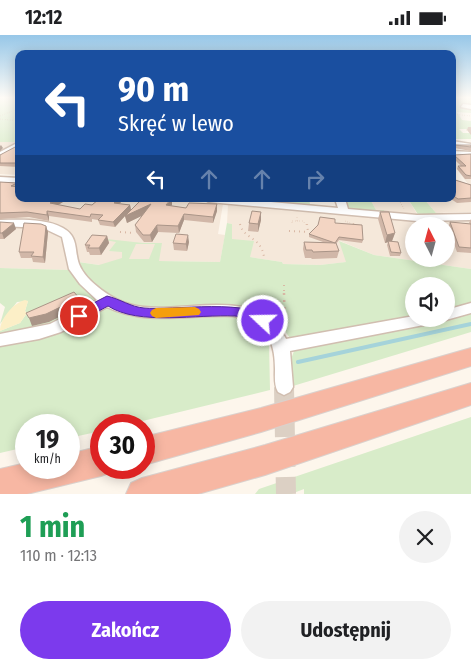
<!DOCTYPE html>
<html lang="pl">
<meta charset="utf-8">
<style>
:root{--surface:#fff;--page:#f2f2f2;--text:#202124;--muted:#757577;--accent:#7c3aed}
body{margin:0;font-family:"Fira Sans Condensed",sans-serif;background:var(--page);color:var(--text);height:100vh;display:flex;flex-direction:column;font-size:19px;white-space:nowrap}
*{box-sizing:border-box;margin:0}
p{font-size:16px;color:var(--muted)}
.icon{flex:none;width:28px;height:28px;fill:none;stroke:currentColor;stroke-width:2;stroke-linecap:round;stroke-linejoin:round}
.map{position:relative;height:459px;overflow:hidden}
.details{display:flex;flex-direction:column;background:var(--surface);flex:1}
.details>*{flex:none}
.hud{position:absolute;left:15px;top:15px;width:441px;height:152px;border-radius:10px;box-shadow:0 2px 12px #0003;background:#1a4fa0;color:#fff;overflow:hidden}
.needle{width:32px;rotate:354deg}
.buttons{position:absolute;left:405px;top:182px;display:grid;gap:10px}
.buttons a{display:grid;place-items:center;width:50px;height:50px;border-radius:50%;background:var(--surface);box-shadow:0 2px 12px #0003;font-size:25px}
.speed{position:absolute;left:15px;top:379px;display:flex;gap:10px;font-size:25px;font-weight:700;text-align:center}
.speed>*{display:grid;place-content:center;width:65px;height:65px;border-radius:50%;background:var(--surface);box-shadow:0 2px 12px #0003;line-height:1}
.speed small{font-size:12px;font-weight:400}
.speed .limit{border:8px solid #d22;background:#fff;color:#111}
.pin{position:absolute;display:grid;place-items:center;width:42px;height:42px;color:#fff;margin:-21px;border:2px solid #fff;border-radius:50%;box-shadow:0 1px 5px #0007}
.me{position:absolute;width:55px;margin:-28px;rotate:291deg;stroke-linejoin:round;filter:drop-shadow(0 0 4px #0008)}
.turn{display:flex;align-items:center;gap:18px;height:105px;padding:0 20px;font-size:22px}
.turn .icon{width:65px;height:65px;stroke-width:2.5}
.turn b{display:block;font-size:35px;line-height:42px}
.lanes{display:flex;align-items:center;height:48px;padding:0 20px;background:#0003;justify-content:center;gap:25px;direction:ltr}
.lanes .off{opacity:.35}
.round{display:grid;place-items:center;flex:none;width:52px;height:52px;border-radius:26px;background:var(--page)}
.headline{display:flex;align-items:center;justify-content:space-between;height:85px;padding:0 20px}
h1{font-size:30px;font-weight:700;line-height:38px;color:#1e9e55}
.primary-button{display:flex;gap:10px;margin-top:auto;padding:10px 20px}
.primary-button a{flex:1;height:58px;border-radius:30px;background:var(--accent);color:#fff;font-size:20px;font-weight:700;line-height:58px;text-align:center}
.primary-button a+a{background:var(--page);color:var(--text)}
.status{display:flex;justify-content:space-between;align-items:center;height:35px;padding:0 25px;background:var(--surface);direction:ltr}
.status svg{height:14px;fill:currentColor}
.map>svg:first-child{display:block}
</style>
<div class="status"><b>12:12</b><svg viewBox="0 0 49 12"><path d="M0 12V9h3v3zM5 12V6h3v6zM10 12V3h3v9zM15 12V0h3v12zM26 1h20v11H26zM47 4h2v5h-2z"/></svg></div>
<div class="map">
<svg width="471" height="459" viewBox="0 0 471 459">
<rect width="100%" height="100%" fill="#fdf6ec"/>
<path fill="#f5e8da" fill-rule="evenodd" d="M0,106L19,107V140L0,139Z
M452,119L471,120V177L436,178L424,164H452L471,153L453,129Z
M0,147L19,149V164H167L223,169L218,199L225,200L220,227L159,226L157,238L78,227L77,217L71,200L52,189L0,185Z
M370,164H408L417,179L376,175Z
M228,170L423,187L471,186V234L374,220L340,206L347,227L320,230L283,229L282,227L250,222L232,204V189L227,188ZM414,191H446V224H414Z
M0,190L41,191L62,200L70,235L0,233Z"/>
<path fill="#d8ecc9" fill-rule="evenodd" d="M0,63H19V107H0Z
M453,63H471V70H461V73L471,74V78L457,77L462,85L471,86V94H459L463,98H471V104H453Z
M238,164L264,165V164H309L310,169L315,170L314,171Z
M344,164H370L376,175H384L385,178L348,174Z
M408,164H424L436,178H455L457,180L419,181Z
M227,188L232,189V204L254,206L250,222L282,227L283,229L320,230L346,227L339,206L374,220L471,234V268L446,275V251H414V281L290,303L284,295L262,279L144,275L110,263L83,239L78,227L99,230L122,223V217L109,216L116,207L88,202L143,208H162L159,226L220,227ZM136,209H155L149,224H129Z
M0,233L70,235L101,264L43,295L0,304V296L20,288L27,278L25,276L28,266L17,267L0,289L5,272L0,268Z
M108,270L228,279L259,288L269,306L270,355L126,390H101V396L69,403V390H26V412L0,418V308L96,276Z
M471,279V297L293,351L290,327L294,316L313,310L388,298Z
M471,382V459H304V454L291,459H255L259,454Z"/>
<path fill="#fcefc7" d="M25,265L28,266L25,276L27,278L20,288L0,296C0,284 13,268 25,265Z"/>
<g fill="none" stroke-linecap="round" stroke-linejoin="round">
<path stroke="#a5d3da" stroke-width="4" d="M298,327L471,289"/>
<path stroke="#dcd0c4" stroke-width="20" stroke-dasharray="20 10" stroke-linecap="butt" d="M284,352L286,459"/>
<defs>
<path id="minor" d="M463,69L471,70V74L461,72Z
M452,106L471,109V113L452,110Z
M19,107V112L0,122V117Z
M452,116L471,117V121L452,120Z
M0,142L19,143V149L0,148Z
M204,164H238L338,173L335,164H345L348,174L417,180L471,179V185L417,186L209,167Z
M0,185C20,185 45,183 63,193C79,202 74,215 79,229C86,247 114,266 132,270C180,282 258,247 286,304L414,281V284H436L434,288L429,289L290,316L293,352L290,357L284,360L278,357C274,350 275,342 275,334C275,302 264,287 233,281C192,279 145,291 107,272L61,297L39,304L0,311V299L50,289L97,265L80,249L69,234L62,202L43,193L0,191Z
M471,268V278L446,285L441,284H446V275Z"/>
<path id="highway" d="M471,313V331L261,397L144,430V402L261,373Z
M471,348V370L265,440L198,459H126L131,448L142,443L265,410Z
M101,411V432H113L112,437L101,441L27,459H0V434L26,428V432H69V419Z"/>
</defs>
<use href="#minor" stroke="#d1beb0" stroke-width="3"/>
<use href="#highway" stroke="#dad1cd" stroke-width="2"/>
<path stroke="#d9b8a5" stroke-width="1" stroke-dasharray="0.5 2" stroke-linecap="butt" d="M452,65H459
M452,79L471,81
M0,81L15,75L19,71
M0,84L19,86
M466,95H471
M183,164L198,165
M399,165L404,174
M297,186H303L307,191
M345,186L355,190
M292,188V186H297V181"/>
<path stroke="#d9b8a5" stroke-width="2" stroke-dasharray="1 4" stroke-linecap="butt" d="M240,189C244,205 261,201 264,222
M307,189L308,197L311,199
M353,189L355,190
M289,196L308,197
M120,197L135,198
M284,250V259"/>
<path stroke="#d9b8a5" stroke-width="2.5" stroke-dasharray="2 5" stroke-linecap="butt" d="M284,258L285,293"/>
<use href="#minor" fill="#fff" fill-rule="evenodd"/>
<use href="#highway" fill="#f7b7a3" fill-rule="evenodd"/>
</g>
<path fill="#d1b7a8" d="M468,92H471V100L467,95Z
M455,110H471V116L454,113Z
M19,111V132L0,131V120Z
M471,119V144H465L457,134L458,131H461L453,123L454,120Z
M452,144L471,150V167L457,168L451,164L432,165L431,164H452Z
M0,147L17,148L18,152L68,164L58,170L80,174L92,170L122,166L119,169L130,170L131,175L172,170L171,171L186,173L217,169V176L213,188L184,185L179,198L158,197L152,207H144L136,197L135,190L143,180L127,188L125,181L115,192L100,190L98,185L92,184V187L49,181V186L29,182L0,184Z
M379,164H398V165Z
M261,177V185L258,197L248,196L249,188Z
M380,177L395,198L392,206L390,207L401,218L400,221H390L387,210L388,207L385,208L378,184Z
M471,184V218L457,217L448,192L450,187L470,189L469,188Z
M0,187L16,194L4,204H0Z
M335,188L363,205L362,208L339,205L336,209L339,216L337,223L312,224L311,223H305L303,214L304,207H323L309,202V199Z
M46,191L48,197L45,228L33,227L32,223H21L19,217Z
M107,201L109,208L101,220H90L89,217H87L85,210Z
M189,207L187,216L174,215L173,208Z"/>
<path fill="#aa9588" d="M1,110L3,113L0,116V111Z
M58,164H68L51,174L50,168Z
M118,164H121L122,166L115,173L114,168Z
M172,164V170L167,177L166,170Z
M151,169L152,176L127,188L125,181L115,192L113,187L130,170L131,175Z
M217,169V176L213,188V182Z
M47,176L49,181V186L47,180Z
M261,177V185L258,197V189Z
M184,179V185L179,198L178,191Z
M14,188L16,194L4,204L2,198Z
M157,190L158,197L152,207L150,200Z
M46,191L48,197L45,228L43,222Z
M395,198L392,206L385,208L387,200Z
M188,200L189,207L187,216L186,209Z
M107,201L109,208L101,220L99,213Z
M79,263L82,271L49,287L32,291L29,283Z"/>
<path fill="#f3d5c3" stroke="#aa9588" d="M455,110H471V112Z
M17,111H19V128H0V120Z
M471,119V141L466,140L458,131H466L454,120Z
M452,144L471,150V163L458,164L452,160Z
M0,147L17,148L11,151L19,152V164H58L50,168L80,174L85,169L92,170L99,164H118L114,168L130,170L113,187L98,185L103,180L91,179L90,182L47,176V180L27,177L0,178Z
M142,164L158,165L160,164H171L166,170L186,173L189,168L217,169L213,182L184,179L178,191L157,190L150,200H143L135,190L151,169L125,181Z
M252,176L261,177L258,189L249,188Z
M380,177H389L395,198L387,200Z
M320,182L335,184V188L362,190L363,205L339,202L335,208L309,199L318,190Z
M0,187L14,188L2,198H0Z
M450,187L471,189V213L459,212Z
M24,188L41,189L46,191L43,222L31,221L34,217H19Z
M176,199L188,200L186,209L173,208Z
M92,200L107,201L99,213H88L90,210H85Z
M388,206L398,207L401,218L391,217Z
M304,207L336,208L339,216L313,217L312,215H306Z
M74,257L79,263L46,279L29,283L26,278Z"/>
<linearGradient id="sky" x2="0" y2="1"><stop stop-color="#97c7e8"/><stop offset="0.49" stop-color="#fefbf6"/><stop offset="1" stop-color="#fefbf6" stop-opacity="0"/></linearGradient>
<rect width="471" height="128" fill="url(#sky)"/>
<path fill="#7c3aed" stroke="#51269a" d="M107,261C120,264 131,272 144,273C170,276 256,262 270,286L268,289C257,292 246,282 235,281C198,279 139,291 108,271L84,284H74L72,281L74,278Z"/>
<path fill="#f59e0b" d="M195,272L199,274L201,277L199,280L156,283L152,281L150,278L152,275L156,273Z"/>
</svg>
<div class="buttons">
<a><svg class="needle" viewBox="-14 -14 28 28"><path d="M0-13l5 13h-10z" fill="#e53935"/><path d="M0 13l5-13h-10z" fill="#757577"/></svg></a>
<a><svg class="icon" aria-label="sound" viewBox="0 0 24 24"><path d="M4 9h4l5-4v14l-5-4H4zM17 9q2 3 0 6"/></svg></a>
</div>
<div class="speed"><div>19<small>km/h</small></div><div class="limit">30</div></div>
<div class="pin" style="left:79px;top:281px;background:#d93025"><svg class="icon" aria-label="arrive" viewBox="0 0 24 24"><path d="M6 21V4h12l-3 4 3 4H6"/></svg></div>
<svg class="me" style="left:263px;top:286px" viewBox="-20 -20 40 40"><circle r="17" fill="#7c3aed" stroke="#fff" stroke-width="3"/><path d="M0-11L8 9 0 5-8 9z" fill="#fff"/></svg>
<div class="hud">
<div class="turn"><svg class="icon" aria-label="left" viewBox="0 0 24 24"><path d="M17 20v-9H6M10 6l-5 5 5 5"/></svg><div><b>90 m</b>Skręć w lewo</div></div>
<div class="lanes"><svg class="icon" aria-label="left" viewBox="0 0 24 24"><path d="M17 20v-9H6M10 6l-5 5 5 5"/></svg><svg class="icon off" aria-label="ahead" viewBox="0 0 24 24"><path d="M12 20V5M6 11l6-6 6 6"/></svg><svg class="icon off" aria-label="ahead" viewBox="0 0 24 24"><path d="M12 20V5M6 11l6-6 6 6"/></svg><svg class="icon off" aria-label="right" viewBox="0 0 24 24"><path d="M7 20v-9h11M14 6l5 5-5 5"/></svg></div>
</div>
</div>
<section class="details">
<div class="headline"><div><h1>1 min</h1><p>110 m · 12:13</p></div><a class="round"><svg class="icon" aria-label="close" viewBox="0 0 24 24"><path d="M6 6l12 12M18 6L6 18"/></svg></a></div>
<div class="primary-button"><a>Zakończ</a><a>Udostępnij</a></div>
</section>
